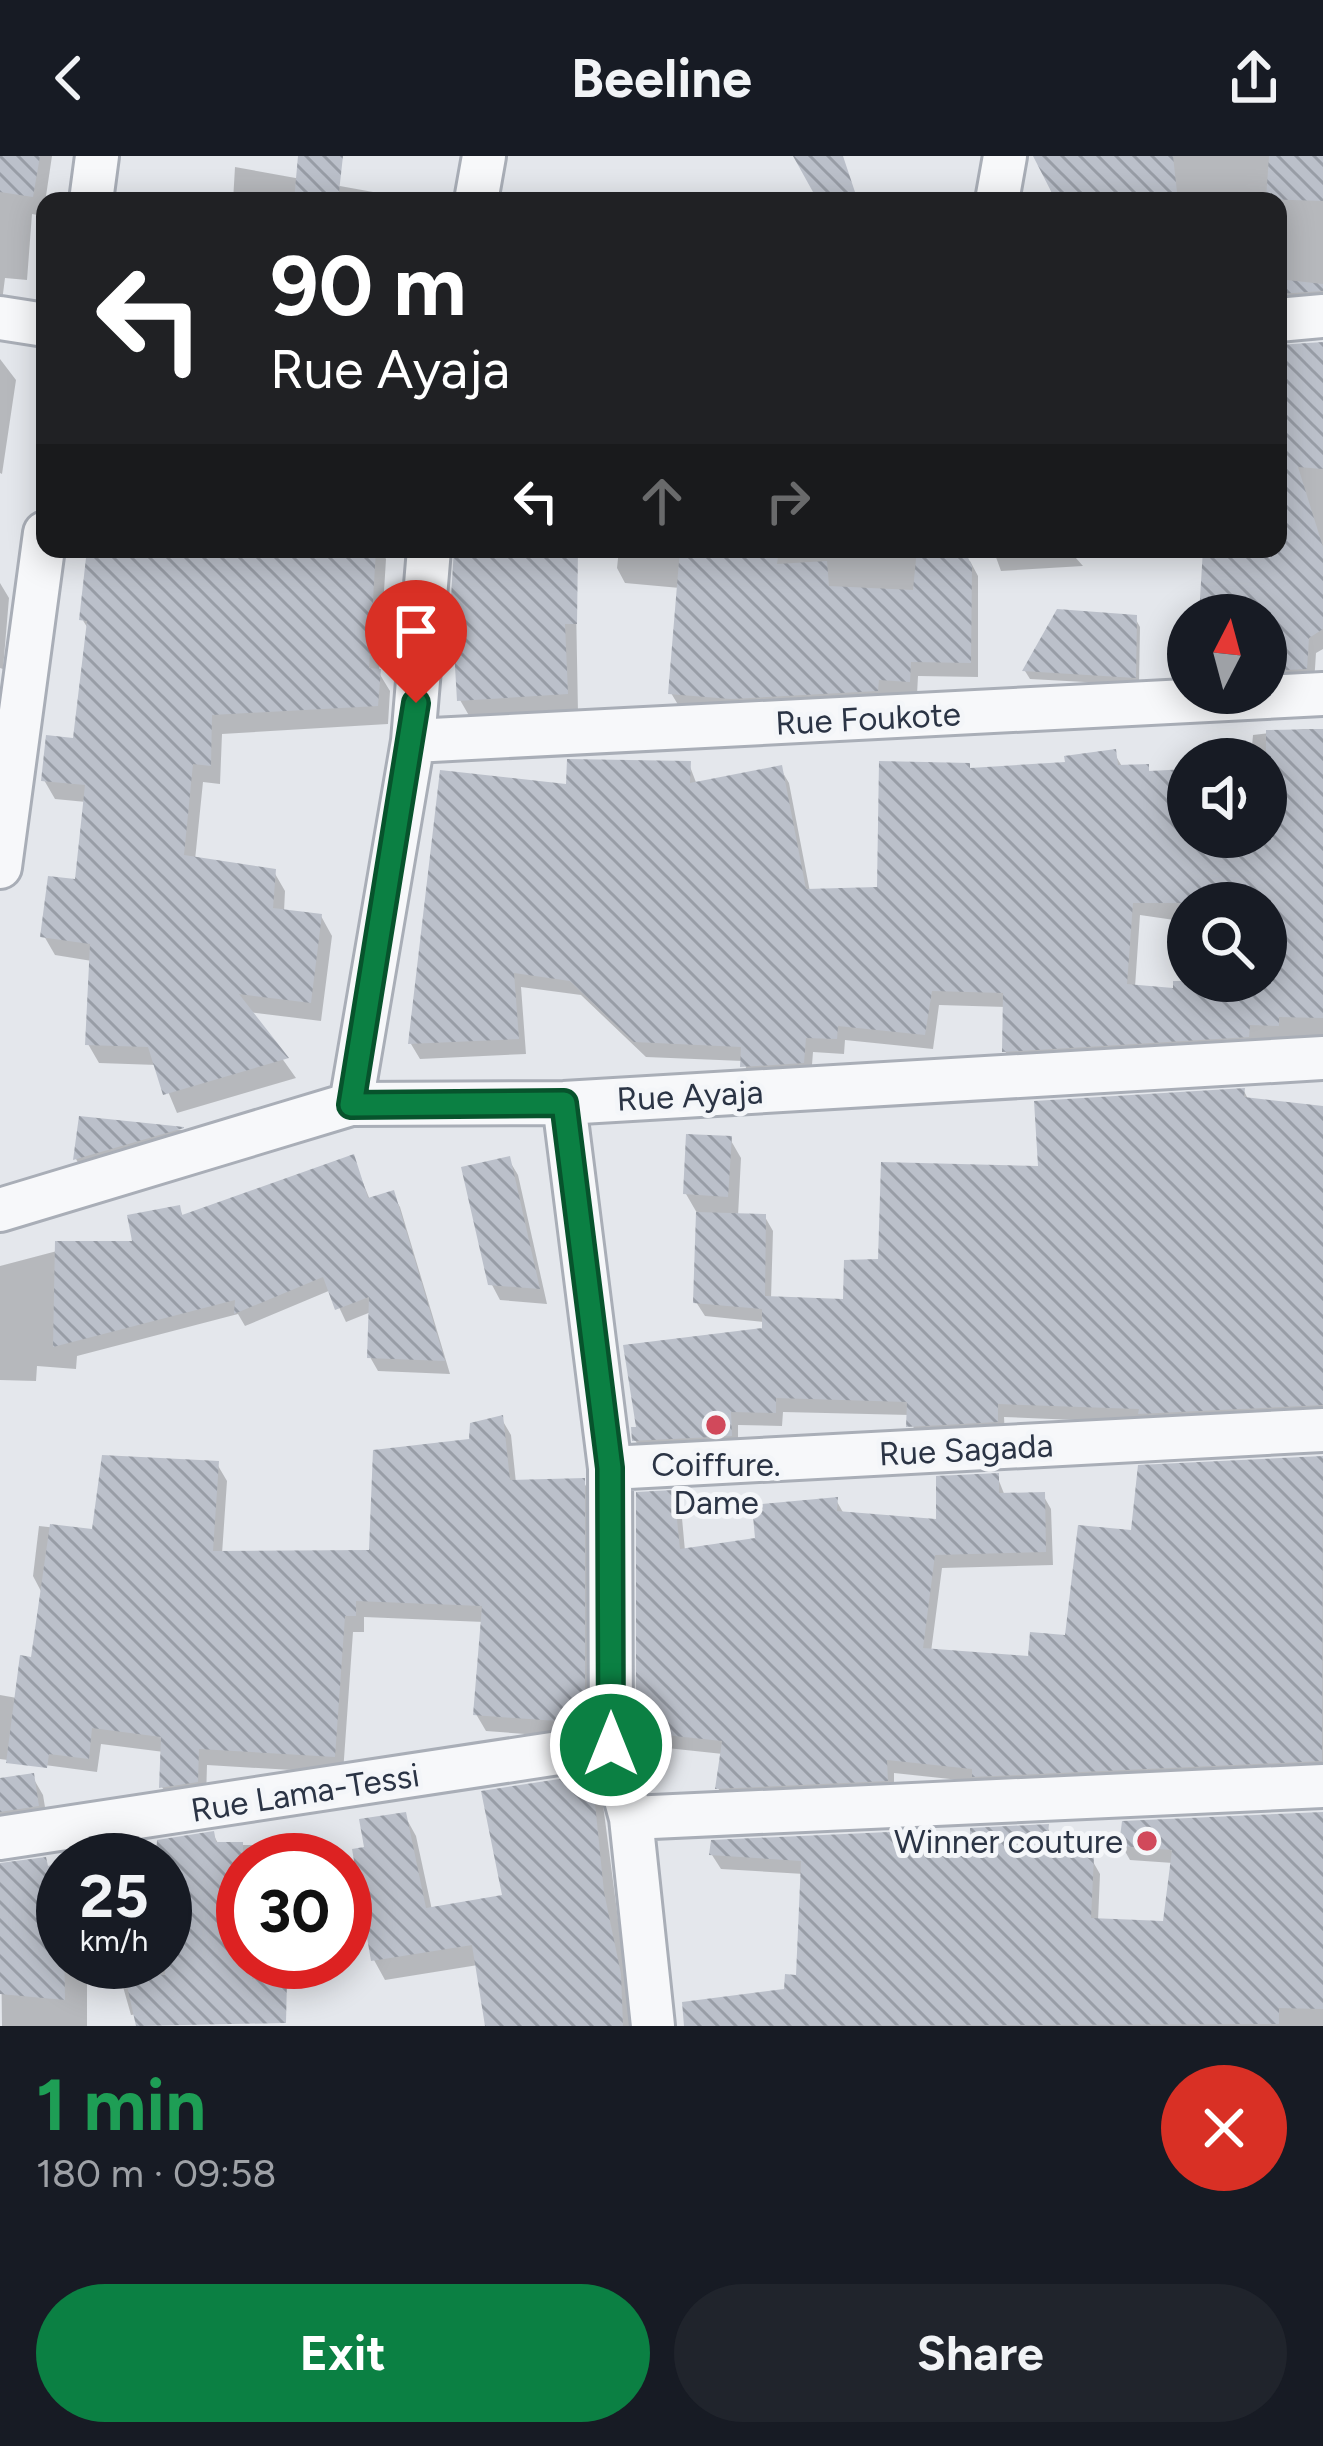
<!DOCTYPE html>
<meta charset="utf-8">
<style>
:root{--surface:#171b24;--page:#20242c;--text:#f1f3f6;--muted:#9ea1a6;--accent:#0b8043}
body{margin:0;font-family:Figtree,sans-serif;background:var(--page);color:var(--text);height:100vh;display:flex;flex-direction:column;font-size:45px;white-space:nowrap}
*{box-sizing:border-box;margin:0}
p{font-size:39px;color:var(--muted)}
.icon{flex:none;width:66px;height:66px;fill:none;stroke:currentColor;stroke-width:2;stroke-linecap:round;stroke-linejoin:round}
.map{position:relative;height:1870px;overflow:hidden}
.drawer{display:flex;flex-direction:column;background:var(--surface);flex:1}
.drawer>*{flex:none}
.guide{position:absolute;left:36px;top:36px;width:1251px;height:366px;border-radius:24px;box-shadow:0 6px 30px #0003;background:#202124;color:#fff;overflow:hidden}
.needle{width:78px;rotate:6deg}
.tools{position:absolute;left:1167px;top:438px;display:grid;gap:24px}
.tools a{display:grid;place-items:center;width:120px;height:120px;border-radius:50%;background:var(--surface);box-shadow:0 6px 30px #0003;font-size:60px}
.speed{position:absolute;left:36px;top:1677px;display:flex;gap:24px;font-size:60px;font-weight:700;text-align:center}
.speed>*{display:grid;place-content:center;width:156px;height:156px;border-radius:50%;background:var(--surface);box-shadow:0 6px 30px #0003;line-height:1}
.speed small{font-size:30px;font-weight:400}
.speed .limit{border:18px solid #d22;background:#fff;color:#111}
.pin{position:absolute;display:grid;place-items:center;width:102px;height:102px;color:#fff;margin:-123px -51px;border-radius:50% 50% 50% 0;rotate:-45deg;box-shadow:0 0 12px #0007}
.pin .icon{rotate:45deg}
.me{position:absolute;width:132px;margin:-66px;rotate:0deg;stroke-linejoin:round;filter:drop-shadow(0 0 9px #0008)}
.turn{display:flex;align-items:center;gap:42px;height:252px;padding:0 36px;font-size:54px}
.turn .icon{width:156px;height:156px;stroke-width:2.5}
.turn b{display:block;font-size:84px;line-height:102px}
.lanes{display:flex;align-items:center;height:114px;padding:0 36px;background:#0003;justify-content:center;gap:60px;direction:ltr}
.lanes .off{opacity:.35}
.round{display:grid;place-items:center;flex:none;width:126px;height:126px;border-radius:63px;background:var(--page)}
.summary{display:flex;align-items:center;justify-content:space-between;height:204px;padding:0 36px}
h1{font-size:72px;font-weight:700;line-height:90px;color:#1e9e55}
.cta{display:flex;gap:24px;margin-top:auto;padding:24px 36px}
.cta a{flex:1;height:138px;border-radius:72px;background:var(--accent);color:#fff;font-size:48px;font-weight:700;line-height:138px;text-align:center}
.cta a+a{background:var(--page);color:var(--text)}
header{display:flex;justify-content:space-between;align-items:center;height:156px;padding:0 36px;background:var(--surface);font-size:54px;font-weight:700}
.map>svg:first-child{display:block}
</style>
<header><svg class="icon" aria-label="back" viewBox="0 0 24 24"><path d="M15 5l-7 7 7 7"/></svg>Beeline<svg class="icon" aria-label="share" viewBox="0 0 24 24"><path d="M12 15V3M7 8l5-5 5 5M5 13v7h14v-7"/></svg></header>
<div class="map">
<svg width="1323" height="1870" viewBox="0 0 1323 1870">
<defs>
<pattern id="building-back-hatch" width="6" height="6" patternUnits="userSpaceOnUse" patternTransform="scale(3)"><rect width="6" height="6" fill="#bbc0ca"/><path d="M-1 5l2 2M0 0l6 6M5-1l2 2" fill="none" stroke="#989da6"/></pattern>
</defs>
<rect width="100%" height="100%" fill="#e4e7ec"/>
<path fill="#0003" fill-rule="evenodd" d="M0,0H52L43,60L32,58L27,124L5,122L0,161Z
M1038,0H1323V153L1278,158V45H1055Z
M235,11L423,45H233Z
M0,203L16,224L2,318L0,317Z
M1323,221V493L1316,497L1314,528L1266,530V459H1202L1206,393H1278V241Z
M90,393H380L386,403L379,517L390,535L388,568L222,578L220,628L203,626L195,704L274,716L285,735L284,756L321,760L332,780L321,865L249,856L296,922L177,957L157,909L99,907L88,888L92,805L55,799L44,780L78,727L86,646L55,643L44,624L76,585L89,474L82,463Z
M477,393H575L578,557L471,563L460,544Z
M619,393H957L958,406L970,405L978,420V521L918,520L917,539L886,538L885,549L680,552L671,537L680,432L625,427L617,412Z
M993,393H1068L1083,410L1001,415Z
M0,427L9,442L3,513L0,512Z
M1059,456L1135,462L1140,471L1139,529L1030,523L1025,515Z
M1303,573H1323V887L1257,883L1256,895L1013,910L1005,895L1006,851L939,849L933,893L845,884L844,898L813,896L811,922L752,925L743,905L646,901L581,839L521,831L526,898L420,903L411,888L569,632L689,608L697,629L780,612L789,627L810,736L880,734L971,615L1068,609L1114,597L1123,612L1147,611L1151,618L1188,616V681H1266V603H1246L1245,590H1252L1253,579ZM1188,747H1266V825H1224L1223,839L1135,831L1140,759L1188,766Z
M1244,935L1249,945L1323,953V1262L1146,1267L1004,1261L1005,1279L917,1284L910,1259L783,1256L782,1270L738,1269V1294L644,1299L635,1284L765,1175V1166L705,1160L696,1146L697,1057L686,1038L730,983L741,1002L738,1060L765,1061L773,1075L771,1143L846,1146L881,1106L1041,1013Z
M81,964L182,974L186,981L81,1012L76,1003Z
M353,1002L370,1044L392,1038L400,1051L450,1218L378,1215L370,1201L371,1156L346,1166L331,1134L245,1170L238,1158L77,1200L76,1213L37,1210L36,1225L0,1224V1110L57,1095L135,1088L179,1052L184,1062Z
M509,1004L518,1019L547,1148L500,1144L491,1127Z
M501,1262L511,1279L516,1327L583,1325L593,1342V1583L486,1575L476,1558L484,1466L364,1461V1476H353L343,1617L207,1609L206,1643L172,1648L162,1631L164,1596L101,1588L97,1616L0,1603V1539L17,1542L34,1504L43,1439L33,1420L39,1370L94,1376L217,1308L227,1325L222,1398L372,1397L471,1286Z
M1323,1303V1618L978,1626L894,1617V1638L726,1646L718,1632L723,1598L648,1590L639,1575L673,1337L681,1351L685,1395L759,1385L836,1344L844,1358L939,1366L997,1320L1005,1340L1043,1339L1051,1353L1053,1409L942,1412L931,1496L1031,1503L1068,1482L1133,1378L1140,1312Z
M32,1620L43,1639L48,1669L0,1667V1625Z
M591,1621L602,1641L632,1870H488L478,1809L385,1824L374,1804L368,1693L405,1660L416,1680L432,1754L506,1741Z
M1323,1659V1870H693L690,1848L787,1835L799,1822L804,1718L721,1713L712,1699L972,1687L1047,1671L1055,1685L1053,1702L1092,1704L1100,1718L1098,1765L1165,1768L1173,1707L1130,1704L1122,1690Z
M213,1678L219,1689H254L262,1704H243V1806H259V1839L131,1859L116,1806H165V1704H76Z
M45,1704L63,1806H87V1870H2L0,1708Z"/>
<path fill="url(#building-back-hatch)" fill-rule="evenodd" d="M0,0H40L33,41L0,36Z
M298,0H343L338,45H294Z
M793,0H843L858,45H818Z
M1033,0H1173L1178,45H1056Z
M1269,0H1323V45L1266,43Z
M1278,123L1323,128V135L1278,138Z
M1323,186V313L1298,311L1323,391V473L1309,482L1307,513L1266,515L1267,459H1199L1203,393H1278V189Z
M87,393H376L369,512L381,513L378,550L212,559L211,610L193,608L184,699L276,713L273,752L322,758L311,847L239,838L289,902L163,939L148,891L85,889L90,788L40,781L48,720L75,723L85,629L41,625L46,579L73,582L87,465L79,464Z
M454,393H578L577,468H565L568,538L457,545L451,441Z
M680,393H779L777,408L827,405L829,430L913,434L917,393H964L972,410L971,507L911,506L910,526L879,524L878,535L731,543L668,538Z
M1057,453L1137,459L1136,522L1022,515Z
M1323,573V862L1279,861V870L1250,869L1249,881L1002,896L1003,837L932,835L925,879L838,870L837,883L806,882L804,907L740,911L741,891L634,886L570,825L514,817L519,883L408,888L440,614L566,628L567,603L691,605L690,627L782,609L806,733L877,731L879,605L970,607V612L1065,606L1064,600L1116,593L1118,609L1149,608V615L1188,613V681H1266V574ZM1133,747H1266V825H1173V832L1127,828Z
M1245,932L1244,941L1323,950V1249L1138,1258L1139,1253L998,1248V1266L906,1271L907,1246L776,1242V1257L731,1256L732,1280L632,1285L631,1271H636L623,1189L762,1172V1153L693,1147L696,1056L766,1058L765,1140L843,1143L844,1104L878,1103L881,1006L1038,1010L1034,945Z
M79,960L184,971V972L73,1004Z
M686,978L732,980L728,1041L683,1038Z
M354,998L368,1042L394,1034L445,1205L367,1202L369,1141L335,1154L323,1121L234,1158L235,1144L53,1191L55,1085H132L127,1059L180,1049L182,1059Z
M510,1000L540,1133L488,1129L461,1011Z
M503,1259L510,1324L585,1322V1567L473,1559L482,1450L356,1445V1460H345L335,1601L199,1593L198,1626L159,1632L161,1581L92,1572L89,1603L49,1598L47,1612L6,1607L20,1499L31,1501L50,1368L92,1373L102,1299L219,1305L213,1395L369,1394L373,1294L469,1283L470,1267Z
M1323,1300L1322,1605L972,1621V1613L887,1604L888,1625L715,1633L722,1585L636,1576V1336L674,1334L680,1393L755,1382L752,1349L838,1341L837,1355L936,1363V1320L999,1317V1337L1045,1336L1046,1396L935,1399L923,1492L1028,1500L1030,1476L1065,1479L1078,1369L1131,1374L1138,1309Z
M34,1617L39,1650L0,1656V1622Z
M592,1618L604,1736L621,1818L623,1870H485L472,1789L371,1805L352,1693L364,1691L359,1663L406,1656L426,1752L502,1739L481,1635Z
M1323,1656V1853L1279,1852V1868L684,1870L682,1846L784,1833L785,1818L796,1819L801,1705L709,1699L711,1684L889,1676L970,1683V1672L1049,1668L1046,1698L1094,1701L1091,1762L1163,1765L1172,1694L1119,1690L1122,1665Z
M214,1675L216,1686H243V1806H253L252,1823L287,1824L286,1867L136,1870L124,1816L165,1819V1704H156L157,1684Z
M46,1701L48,1710L63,1705L65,1844L0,1838V1707Z"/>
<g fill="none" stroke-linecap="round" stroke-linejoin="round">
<defs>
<path id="minor" d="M91,45L97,0
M476,45L484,0
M997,45L1005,0
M0,162L45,169
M1278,164L1323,160
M413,585L1323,538
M0,711L45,377
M564,947L610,1312L611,1589L631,1662L653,1870
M351,948L413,585L429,393
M0,1054L351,948L564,947L1323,902
M610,1312L1323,1274
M631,1662L1323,1630
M0,1682L611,1589"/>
</defs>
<use href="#minor" stroke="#a9aeb7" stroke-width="48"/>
<use href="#minor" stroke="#f7f8fa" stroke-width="42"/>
</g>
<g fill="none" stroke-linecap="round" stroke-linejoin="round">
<defs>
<path id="route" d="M416,547L351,949L564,947L610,1312L611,1589"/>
</defs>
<use href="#route" stroke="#07532c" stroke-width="30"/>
<use href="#route" stroke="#0b8043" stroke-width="21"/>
</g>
<g fill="#d1495b" stroke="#f4f6f9" stroke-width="4.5">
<circle cx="716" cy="1269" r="12"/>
<circle cx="1147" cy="1685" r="12"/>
</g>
<g text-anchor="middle" stroke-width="10" stroke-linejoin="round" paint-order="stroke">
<g font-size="33" fill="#2b3445" stroke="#f4f6f9">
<text transform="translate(868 562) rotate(-3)" y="12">Rue Foukote</text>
<text transform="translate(690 939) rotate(-3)" y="12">Rue Ayaja</text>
<text transform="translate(966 1293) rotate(-3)" y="12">Rue Sagada</text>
<text transform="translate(305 1636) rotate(-9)" y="12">Rue Lama-Tessi</text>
</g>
<g font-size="33" fill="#2b3445" stroke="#f4f6f9">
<text x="716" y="1320">Coiffure.<tspan x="716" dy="38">Dame</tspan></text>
<text x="1123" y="1697" text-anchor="end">Winner couture</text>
</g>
</g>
</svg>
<div class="tools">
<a><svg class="needle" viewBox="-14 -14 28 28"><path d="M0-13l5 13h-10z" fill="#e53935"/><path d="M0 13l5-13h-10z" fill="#9ea1a6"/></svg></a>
<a><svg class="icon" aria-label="sound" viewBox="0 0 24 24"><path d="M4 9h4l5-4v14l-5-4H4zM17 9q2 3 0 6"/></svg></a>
<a><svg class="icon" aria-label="search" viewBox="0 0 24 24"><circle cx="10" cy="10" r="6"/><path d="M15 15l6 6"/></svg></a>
</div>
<div class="speed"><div>25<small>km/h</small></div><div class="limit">30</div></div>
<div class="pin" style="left:416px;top:547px;background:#d93025"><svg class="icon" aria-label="arrive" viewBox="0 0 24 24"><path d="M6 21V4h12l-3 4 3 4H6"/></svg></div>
<svg class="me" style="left:611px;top:1589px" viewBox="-20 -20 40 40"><circle r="17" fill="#0b8043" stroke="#fff" stroke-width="3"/><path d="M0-11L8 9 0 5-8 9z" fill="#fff"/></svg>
<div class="guide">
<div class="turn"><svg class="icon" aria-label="left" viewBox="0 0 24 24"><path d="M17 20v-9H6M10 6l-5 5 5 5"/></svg><div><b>90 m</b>Rue Ayaja</div></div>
<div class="lanes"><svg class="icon" aria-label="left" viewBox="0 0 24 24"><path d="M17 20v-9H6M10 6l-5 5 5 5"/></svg><svg class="icon off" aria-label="ahead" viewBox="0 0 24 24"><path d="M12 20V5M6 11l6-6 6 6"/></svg><svg class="icon off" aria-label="right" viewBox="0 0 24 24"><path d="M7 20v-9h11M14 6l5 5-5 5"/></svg></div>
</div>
</div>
<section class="drawer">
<div class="summary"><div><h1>1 min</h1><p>180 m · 09:58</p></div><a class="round" style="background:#d93025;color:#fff"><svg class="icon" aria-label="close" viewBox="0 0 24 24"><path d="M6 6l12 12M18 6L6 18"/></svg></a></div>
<div class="cta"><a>Exit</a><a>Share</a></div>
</section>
